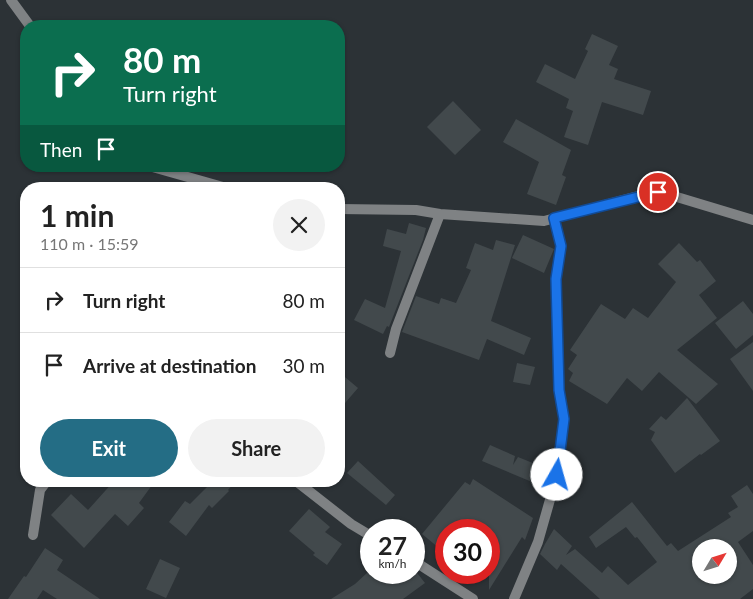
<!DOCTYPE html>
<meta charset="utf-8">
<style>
:root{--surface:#fff;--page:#f2f2f2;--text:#222;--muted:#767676;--line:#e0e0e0;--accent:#246d85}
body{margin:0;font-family:Lato,sans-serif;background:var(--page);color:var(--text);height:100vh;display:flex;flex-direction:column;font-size:19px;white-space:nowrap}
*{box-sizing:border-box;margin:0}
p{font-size:16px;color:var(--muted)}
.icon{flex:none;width:28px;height:28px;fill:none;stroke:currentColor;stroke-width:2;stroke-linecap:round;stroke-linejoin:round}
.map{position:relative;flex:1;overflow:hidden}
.sheet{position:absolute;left:20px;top:182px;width:325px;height:305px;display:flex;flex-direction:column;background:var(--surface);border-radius:20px;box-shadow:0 1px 4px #0004}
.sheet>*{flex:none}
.banner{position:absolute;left:20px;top:20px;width:325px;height:152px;border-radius:20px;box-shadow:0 1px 4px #0004;background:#0b6e4f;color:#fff;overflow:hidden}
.needle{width:32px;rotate:52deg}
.controls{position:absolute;left:692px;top:539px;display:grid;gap:10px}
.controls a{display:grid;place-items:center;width:45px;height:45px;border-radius:50%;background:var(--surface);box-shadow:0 1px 4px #0004;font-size:25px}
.speed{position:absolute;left:360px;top:519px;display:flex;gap:10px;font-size:25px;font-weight:700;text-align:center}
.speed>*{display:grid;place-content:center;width:65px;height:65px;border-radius:50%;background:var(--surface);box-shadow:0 1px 4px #0004;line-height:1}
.speed small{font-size:12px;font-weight:400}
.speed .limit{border:8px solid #d22;background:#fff;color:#111}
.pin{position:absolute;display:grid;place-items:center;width:42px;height:42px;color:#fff;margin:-21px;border:2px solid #fff;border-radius:50%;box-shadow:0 1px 5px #0007}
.me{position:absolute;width:55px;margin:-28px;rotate:7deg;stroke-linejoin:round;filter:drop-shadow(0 0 4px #0008)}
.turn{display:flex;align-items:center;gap:18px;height:105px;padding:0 20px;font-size:22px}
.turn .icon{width:65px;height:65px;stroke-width:2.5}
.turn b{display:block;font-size:35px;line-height:42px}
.then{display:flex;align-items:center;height:48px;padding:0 20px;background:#0003;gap:10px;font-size:19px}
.round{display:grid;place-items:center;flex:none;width:52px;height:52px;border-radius:26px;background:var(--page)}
.overview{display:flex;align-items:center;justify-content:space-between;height:85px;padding:0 20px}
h1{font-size:30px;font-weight:700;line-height:38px}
.button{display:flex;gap:10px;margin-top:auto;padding:10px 20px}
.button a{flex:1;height:58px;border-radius:30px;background:var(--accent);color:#fff;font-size:20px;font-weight:700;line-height:58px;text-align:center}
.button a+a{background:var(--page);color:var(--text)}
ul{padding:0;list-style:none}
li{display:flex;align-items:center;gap:15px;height:65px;padding:0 20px;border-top:1px solid var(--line)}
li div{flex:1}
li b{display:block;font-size:19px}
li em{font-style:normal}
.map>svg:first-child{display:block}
</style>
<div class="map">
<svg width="753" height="599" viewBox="0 0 753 599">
<rect width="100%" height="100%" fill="#2c3236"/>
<path fill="#42494c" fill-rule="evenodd" d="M592,34L618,46L609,65L618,69L614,79L651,91L643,115L602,102L588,145L564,137L573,111L566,108L569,99L536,82L545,64L575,79L588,51L585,49Z
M453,101L481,130L455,155L427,127Z
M516,119L571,150L562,175L566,177L556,205L527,194L539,162L503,142Z
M409,223L426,228L423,240L389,327L387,326L383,334L354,320L365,299L385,308L401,251L383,246L387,229L406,234Z
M523,235L554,249L544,273L512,258Z
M496,240L515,245L491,321L531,338L524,355L487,339L479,360L402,332L416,296L439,304L441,298L456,303L471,270L466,268L475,243L493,250Z
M679,243L697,262L700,260L716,281L699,295L717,318L677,350L718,384L696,404L659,372L642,391L627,378L607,404L569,381L573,373L568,369L577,355L570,350L601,304L625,319L633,308L648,318L676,282L658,264Z
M743,301L753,314V335L736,349L715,323Z
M753,342V391L730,359Z
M517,363L535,367L530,385L513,382Z
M339,372L358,388L339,410Z
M687,398L720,441L701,455L700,454L675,473L651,440L655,432L649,429L661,416L666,420Z
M490,445L515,456L513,465L518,457L550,470L544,487L482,461Z
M358,461L395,495L386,505L347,473Z
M473,479L533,518L525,540L522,537L489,590V530H446V542L439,548L422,534L465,482L470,485Z
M114,481H155L139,503L144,508L128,526L115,514L84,548L51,515L71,494L88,510Z
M213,481H236L228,490L229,491L212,508L209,505L186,536L169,522L185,501L190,504Z
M747,485L753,494V531L738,542L753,565V589L740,599H600L561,564L557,570L540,554L545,544L554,529L572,546L566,555L575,549L602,573L608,566L628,585L657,562L637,537L635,538L626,527L596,548L589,537L632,502L667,546L671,543L678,551L731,517L728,513L738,507L731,496ZM701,548H729V575H701Z
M309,509L330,527L325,532L342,544L327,565L313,555L315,553L289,531Z
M45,548L63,560L57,570L100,599H57L43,590L37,599H8L24,576L26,577Z
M160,559L180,568L166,598L146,589Z
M414,569L425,583L403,599H331L355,584L368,572H391L397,579L399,578L401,580L410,572H414Z"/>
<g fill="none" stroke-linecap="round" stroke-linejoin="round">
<path stroke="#7f8284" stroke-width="10" d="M11,0L30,26
M149,166L230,189
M339,209L416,210L440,214L544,221L657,191L753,220
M390,353L396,329L440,214
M296,481L351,524L371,536
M33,535L40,490L47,481
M414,561L473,599
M514,599L538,542L557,475L564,419L559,390L556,279L561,246L554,218"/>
</g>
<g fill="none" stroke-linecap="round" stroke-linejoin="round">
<defs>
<path id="route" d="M557,475L564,419L559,390L556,279L561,246L554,218L658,192"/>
</defs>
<use href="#route" stroke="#114b97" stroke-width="12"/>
<use href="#route" stroke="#1a73e8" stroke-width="9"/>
</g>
</svg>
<div class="controls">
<a><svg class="needle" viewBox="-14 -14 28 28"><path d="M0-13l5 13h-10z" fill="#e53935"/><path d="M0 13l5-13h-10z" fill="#767676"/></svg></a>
</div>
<div class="speed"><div>27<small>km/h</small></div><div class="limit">30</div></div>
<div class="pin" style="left:658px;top:192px;background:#d93025"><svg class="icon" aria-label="arrive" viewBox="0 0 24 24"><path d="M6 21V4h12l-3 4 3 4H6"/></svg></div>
<svg class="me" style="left:557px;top:475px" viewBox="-20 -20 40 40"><circle r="19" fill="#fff"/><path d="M0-13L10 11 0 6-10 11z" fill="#1a73e8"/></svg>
<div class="banner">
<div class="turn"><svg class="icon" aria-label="right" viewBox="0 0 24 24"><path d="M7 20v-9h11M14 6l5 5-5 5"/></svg><div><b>80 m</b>Turn right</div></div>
<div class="then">Then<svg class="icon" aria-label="arrive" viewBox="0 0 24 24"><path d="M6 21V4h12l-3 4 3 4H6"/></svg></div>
</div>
<section class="sheet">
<div class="overview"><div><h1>1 min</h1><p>110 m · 15:59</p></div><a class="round"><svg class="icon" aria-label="close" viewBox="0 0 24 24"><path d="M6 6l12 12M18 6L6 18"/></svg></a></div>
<ul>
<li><svg class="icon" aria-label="right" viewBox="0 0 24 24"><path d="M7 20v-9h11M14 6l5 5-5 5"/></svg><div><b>Turn right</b></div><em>80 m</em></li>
<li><svg class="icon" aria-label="arrive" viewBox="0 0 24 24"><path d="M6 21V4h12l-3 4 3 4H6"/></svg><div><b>Arrive at destination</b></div><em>30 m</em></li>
</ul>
<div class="button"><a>Exit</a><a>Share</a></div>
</section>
</div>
